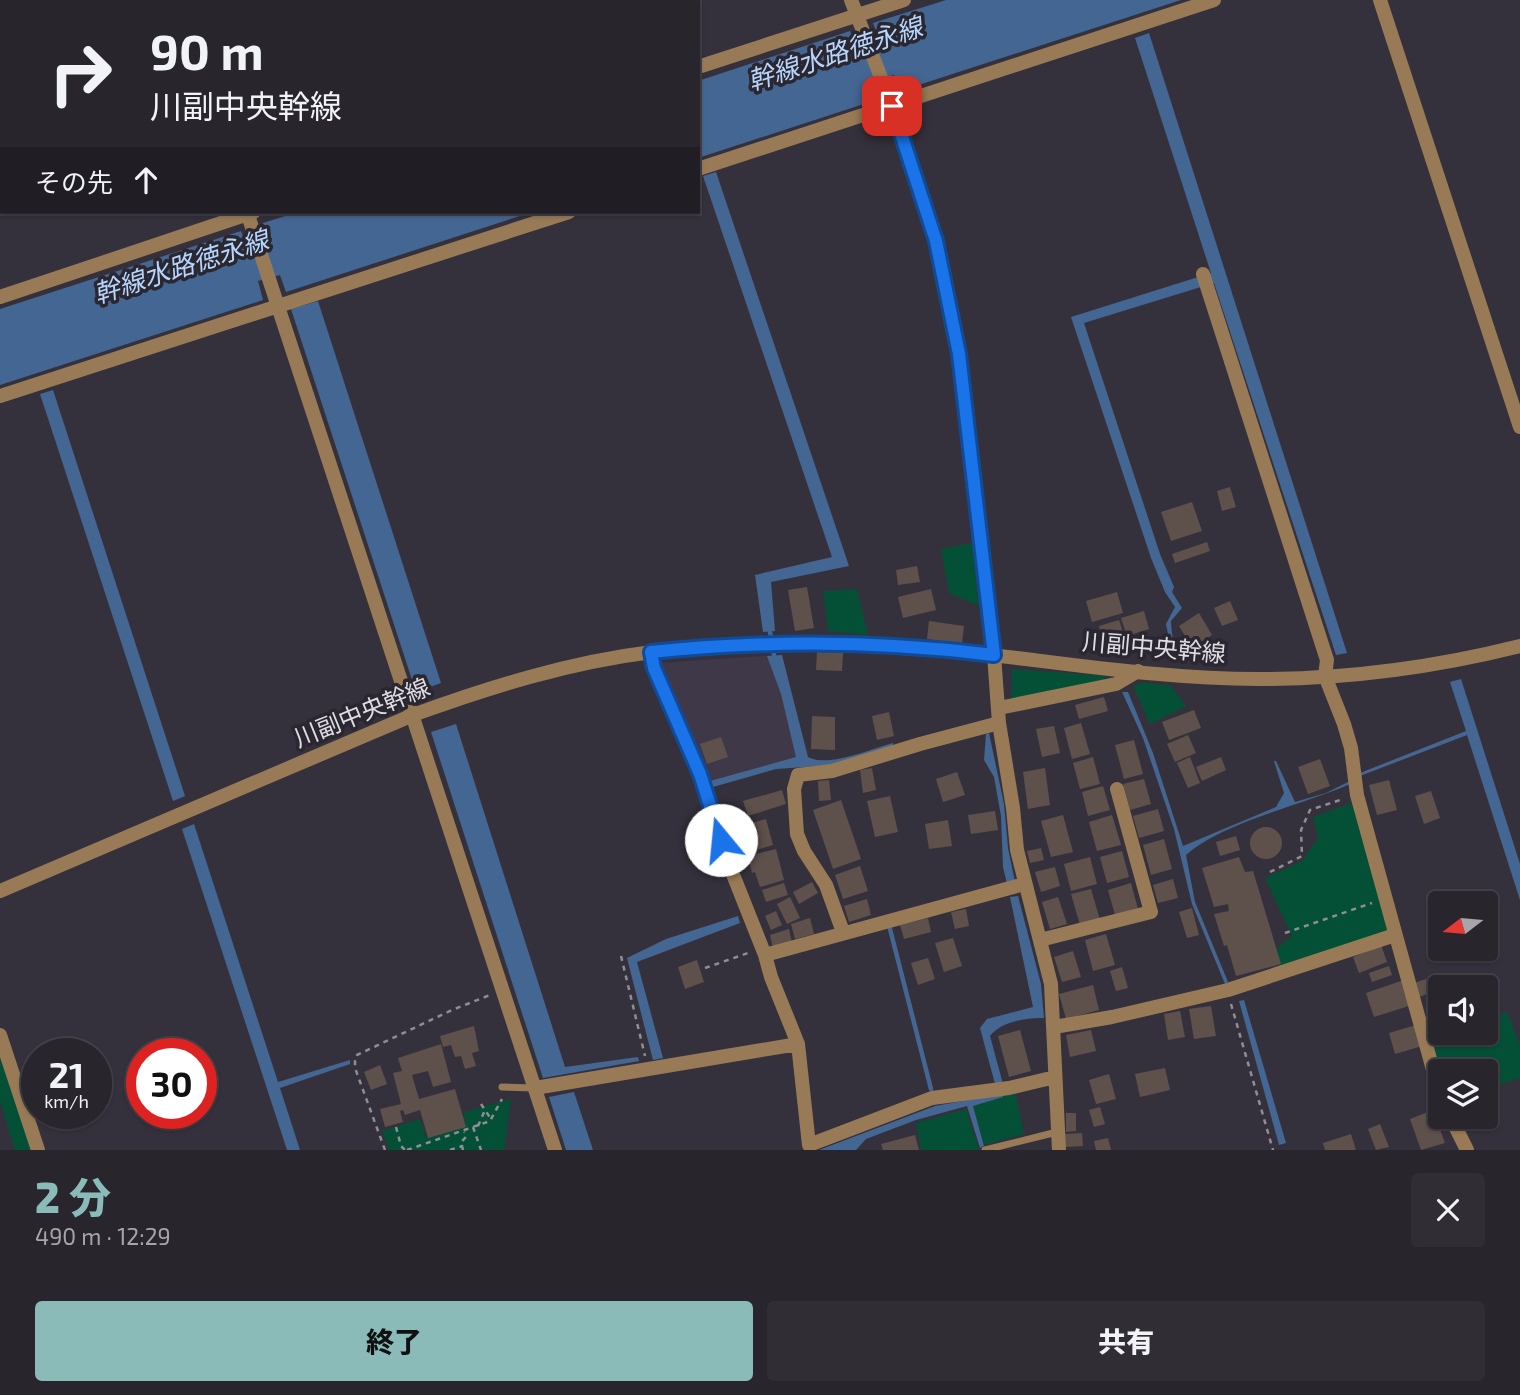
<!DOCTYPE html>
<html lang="ja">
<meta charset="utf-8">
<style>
:root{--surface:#28252d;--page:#302d35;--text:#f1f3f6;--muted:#a5a5aa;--line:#444249;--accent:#8bbbb9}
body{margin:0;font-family:"Exo 2","Noto Sans JP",sans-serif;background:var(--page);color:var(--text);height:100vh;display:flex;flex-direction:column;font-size:26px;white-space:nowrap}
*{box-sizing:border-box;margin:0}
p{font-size:23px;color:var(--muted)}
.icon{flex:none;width:38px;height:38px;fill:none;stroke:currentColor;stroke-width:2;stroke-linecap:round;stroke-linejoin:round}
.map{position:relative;height:1150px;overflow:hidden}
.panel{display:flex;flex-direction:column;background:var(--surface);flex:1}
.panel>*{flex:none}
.hud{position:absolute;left:0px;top:0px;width:700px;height:214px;box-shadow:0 2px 5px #0004,0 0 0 2px var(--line);background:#28252d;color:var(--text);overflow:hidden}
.needle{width:46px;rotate:254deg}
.fabs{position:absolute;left:1428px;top:891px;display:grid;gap:14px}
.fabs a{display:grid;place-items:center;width:70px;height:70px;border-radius:7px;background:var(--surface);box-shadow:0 2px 5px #0004,0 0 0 2px var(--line);font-size:35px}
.speed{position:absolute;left:21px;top:1038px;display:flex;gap:14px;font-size:35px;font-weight:700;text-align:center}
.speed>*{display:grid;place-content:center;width:91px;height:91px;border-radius:50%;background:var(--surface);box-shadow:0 2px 5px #0004,0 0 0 2px var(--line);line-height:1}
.speed small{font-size:18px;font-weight:400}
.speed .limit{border:10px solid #d22;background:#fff;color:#111}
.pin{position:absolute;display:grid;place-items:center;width:60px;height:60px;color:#fff;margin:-30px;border-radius:14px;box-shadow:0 4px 10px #0006}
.me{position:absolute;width:77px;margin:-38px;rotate:343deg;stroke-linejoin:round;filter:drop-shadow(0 0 5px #0008)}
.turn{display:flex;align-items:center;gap:24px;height:147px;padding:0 35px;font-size:32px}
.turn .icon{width:91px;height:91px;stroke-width:2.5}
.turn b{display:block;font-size:49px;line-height:60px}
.then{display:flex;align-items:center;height:66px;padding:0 35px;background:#0003;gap:14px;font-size:26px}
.round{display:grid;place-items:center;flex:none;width:74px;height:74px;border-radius:7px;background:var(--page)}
.headline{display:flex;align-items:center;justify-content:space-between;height:119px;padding:0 35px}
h1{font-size:42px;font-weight:800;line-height:52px;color:var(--accent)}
.cta{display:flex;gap:14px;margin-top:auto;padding:14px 35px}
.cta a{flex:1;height:80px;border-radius:7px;background:var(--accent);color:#111;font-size:28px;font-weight:800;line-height:80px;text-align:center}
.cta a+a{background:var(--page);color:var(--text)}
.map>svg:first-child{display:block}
</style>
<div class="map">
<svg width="1520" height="1150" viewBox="0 0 1520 1150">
<rect width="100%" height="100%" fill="#35313c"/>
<path fill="#3f3849" d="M778,655L802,759L710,785L658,663Z"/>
<path fill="#045036" d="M972,543L979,606L949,593L941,549Z
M857,589L868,635L828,631L823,591Z
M1012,669L1105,676L1108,683L1011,701Z
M1143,682L1171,686L1186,706L1150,724L1133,686Z
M1354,802L1389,933L1279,969L1277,948L1292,936L1265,878L1302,861L1318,838L1313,817Z
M1507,1012L1520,1045V1078L1486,1089V1071H1440L1429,1041L1451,1033L1486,1032V1020Z
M0,1053L31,1150H15L0,1101Z
M1015,1091L1024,1134L984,1145L973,1106L1003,1097V1094Z
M511,1099L504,1150H389L382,1131L420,1119L426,1138L465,1125L464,1112Z
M966,1109L979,1150H921L916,1123Z"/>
<path fill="#446692" d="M946,0H1181L900,91L894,75L870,82L876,100L698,158V81L850,31L857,49L880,41L873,23Z
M1149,33L1347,653L1336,655L1214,283L1084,323L1160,554L1174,587L1172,592L1182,608L1171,621C1171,633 1175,642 1172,654L1166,624L1175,607L1165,592L1151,558L1071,317L1211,273L1135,38Z
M716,172L849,566L771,582L775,631L763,632L755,575L832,557L703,176Z
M298,212H532L286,292L280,275L258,281L263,300L0,385V309L241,231L247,247L268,240L263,223Z
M318,301L441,683L416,692L291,309Z
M53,390L185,796L173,801L40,394Z
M782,655L808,757C828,768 871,749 893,743V749L834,765L776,769L713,787L710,781L796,757L781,694L767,656Z
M1461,679L1520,864V900L1467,735L1360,776V773L1466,731L1450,682Z
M1122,692H1128L1153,753L1183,846L1276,807L1284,793L1274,761H1276L1295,802L1326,793L1350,781V784C1303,805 1223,822 1186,855L1195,902L1228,982L1225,984L1192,904L1174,829L1143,738Z
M456,724L565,1067L638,1057L639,1061L543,1078L431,732Z
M989,733L1004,804L1008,848L1015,882L1007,884L1003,867L1001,816L994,777L984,760L986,734Z
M194,824L278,1082L350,1060V1064L280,1088L300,1150H287L182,829Z
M1018,896L1041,984L1044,1018C1027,1017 1000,1022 990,1036L1003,1084H995L980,1028L987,1019L1033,1007L1010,897Z
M738,916L740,923L637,962L663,1058L653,1060L627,958L666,939Z
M1244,1000L1286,1143L1279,1145L1239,1001Z
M574,1092L593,1150H594H566L549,1097Z
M1003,1094V1097L973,1106L984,1146L980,1148L967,1106L916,1120L866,1139L856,1150H819L935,1106Z"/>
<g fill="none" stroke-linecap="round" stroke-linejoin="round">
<path stroke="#446692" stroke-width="4.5" d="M770,632L774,655
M890,929L931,1089"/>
</g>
<path fill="#5e514c" d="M1230,487L1236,507L1222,511L1217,491Z
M1192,502L1202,531L1171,541L1161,512Z
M1207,542L1210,551L1175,563L1172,554Z
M917,566L920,582L898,585L896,570Z
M807,587L814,628L795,631L788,590Z
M931,589L936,610L903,618L898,597Z
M1117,592L1123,613L1092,622L1086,601Z
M1230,601L1238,620L1222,626L1214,608Z
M1144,611L1149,629L1127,636L1121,618Z
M1199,613L1212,635L1192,648L1179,626Z
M1119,620L1123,632L1102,639L1099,626Z
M929,621L964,626L962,644L927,639Z
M1220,641L1226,656L1208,663L1201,649Z
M817,651L843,653L842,671L816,670Z
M1104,697L1108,711L1079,719L1075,705Z
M1194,710L1201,728L1169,740L1162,722Z
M889,712L894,736L877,740L872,716Z
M812,716L835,717V750L811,749Z
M1081,723L1090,754L1072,759L1064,728Z
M1054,726L1060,753L1042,757L1036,729Z
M1188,735L1196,753L1175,762L1167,744Z
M721,737L728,757L707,764L700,744Z
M1134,740L1143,774L1124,779L1115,745Z
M1093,757L1100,784L1080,789L1073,763Z
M1190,757L1200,783L1188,788L1177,763Z
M1221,757L1226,770L1202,781L1196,767Z
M1320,759L1330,786L1308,794L1298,767Z
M872,768L876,790L863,793L860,770Z
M1045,768L1050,805L1028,809L1023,772Z
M957,772L965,795L943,802L936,779Z
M1144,779L1151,804L1130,810L1123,784Z
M829,780L831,800L819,801L818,781Z
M1389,780L1397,810L1377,815L1369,785Z
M1103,786L1110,810L1088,816L1082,792Z
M782,790L786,804L748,816L743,801Z
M1431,791L1440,818L1424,824L1415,796Z
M890,796L898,832L875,837L867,801Z
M841,800L861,859L833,869L813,810Z
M1158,809L1164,831L1139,838L1133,816Z
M995,811L998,830L971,834L968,815Z
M1063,815L1073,852L1051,857L1041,821Z
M1112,815L1121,845L1097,851L1089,822Z
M766,819L773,845L749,852L741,826Z
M948,820L952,846L929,849L925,824Z
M1250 843a16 16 0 1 1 32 0a16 16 0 1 1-32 0Z
M1236,836L1240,850L1220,856L1216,842Z
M1164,839L1172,869L1151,875L1143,845Z
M1041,848L1044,860L1030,863L1027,851Z
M776,849L784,880L760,887L755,872L752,873L748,856Z
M1122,851L1129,877L1107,883L1100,857Z
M1090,857L1097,884L1071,891L1064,864Z
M1239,857L1245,872L1253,871L1281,964L1236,976L1227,945L1224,946L1214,914L1229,911L1228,904L1214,907L1202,868Z
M860,866L868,891L843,899L835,875Z
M1055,867L1060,886L1041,892L1035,872Z
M1173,879L1178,898L1158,903L1153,885Z
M812,882L818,893L799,904L793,892Z
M784,883L788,895L766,902L762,890Z
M1131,883L1138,909L1115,915L1108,890Z
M1091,889L1100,920L1080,925L1071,894Z
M790,897L800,918L787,924L777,904Z
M1058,897L1067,924L1050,929L1042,902Z
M867,899L871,915L849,922L844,906Z
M1192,908L1199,935L1187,938L1179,912Z
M966,909L969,926L955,929L951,912Z
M776,911L782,925L771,930L765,916Z
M810,918L814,934L795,939L791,924Z
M928,918L931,932L904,939L900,925Z
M789,929L792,943L773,948L770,935Z
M1106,934L1115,965L1093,971L1085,940Z
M953,938L962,966L944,972L935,943Z
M1381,945L1387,962L1359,973L1353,957Z
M1073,951L1081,977L1062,982L1054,957Z
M928,958L935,979L918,985L911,963Z
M697,960L704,982L685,989L678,967Z
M1389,966L1392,975L1372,982L1369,973Z
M1122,967L1128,988L1116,991L1110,971Z
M1426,979L1430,993L1419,997L1414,983Z
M1404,980L1412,1005L1374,1017L1366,993Z
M1093,985L1099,1010L1066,1019L1059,994Z
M1211,1006L1216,1036L1194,1039L1189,1009Z
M1180,1011L1185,1037L1168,1040L1164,1014Z
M1416,1025L1422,1046L1395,1054L1389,1033Z
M474,1026L479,1051L472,1053L476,1066L465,1069L461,1056L455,1057L451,1045L443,1047L440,1036Z
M1020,1030L1031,1071L1009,1077L998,1036Z
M1091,1030L1096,1051L1070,1057L1066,1035Z
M441,1044L451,1082L433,1087L428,1071L412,1075L419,1099L455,1089L466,1127L428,1138L420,1110L405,1115L403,1110L400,1111L403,1122L385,1127L380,1109L401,1104L393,1073L402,1071L398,1058Z
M380,1065L387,1084L371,1090L364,1072Z
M1165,1068L1170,1090L1140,1097L1135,1074Z
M1109,1074L1116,1099L1096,1104L1089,1080Z
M1100,1107L1105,1124L1094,1127L1089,1110Z
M1433,1110L1445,1143L1421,1150L1410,1119Z
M1066,1113H1076V1131L1066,1132Z
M1380,1124L1389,1147L1376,1150L1368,1129Z
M1082,1133L1083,1146L1065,1147V1134Z
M1351,1134L1356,1150H1325L1323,1143Z
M915,1135L919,1150H883L881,1144Z
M1108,1138L1111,1150H1096L1094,1141Z"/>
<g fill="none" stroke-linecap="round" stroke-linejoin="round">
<path stroke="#908d96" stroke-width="2.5" stroke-dasharray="5 5" stroke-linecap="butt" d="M579,0L580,2
M1270,872L1302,856L1301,830L1310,810L1343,799
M1285,933L1372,903
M621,956L645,1056
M705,968L748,953
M1231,1004L1273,1150
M481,1104L491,1119
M478,1126L485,1110
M396,1127L401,1146L405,1150
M473,1127L481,1150
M385,1150L355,1068V1059L357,1055L452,1010L490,995
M407,1150L490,1121L502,1099
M450,1150L462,1146
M463,1150L461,1142L466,1137L464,1132"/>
<path stroke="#987b56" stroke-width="7" d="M502,1087L534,1088
M985,1150L1057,1132"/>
<path stroke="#987b56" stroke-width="14" d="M178,0V2
M851,0L892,106L936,241L959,354L994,655L999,723L1013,808L1017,850L1051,984L1059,1150
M1380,0L1520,427
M698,67L904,0
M698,169L1214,0
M247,212L555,1150
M1203,274L1327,660L1325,676L1344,724L1351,748L1357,795L1440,1095
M0,297L254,212
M0,396L569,212
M651,652L654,668L700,774L728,862L765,955
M999,708L1116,684L1138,671
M843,932L826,885L804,851L797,834L794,789L798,775L832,771L920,744L999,723
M1040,940L1151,912L1117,789
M1054,1027L1112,1017L1228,990L1395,935
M0,1035L38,1150
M798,1044L809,1145L932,1098L1009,1088L1055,1077
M535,1088L798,1044L771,977L765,955L1024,884
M1450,1116L1467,1150"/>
<path stroke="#987b56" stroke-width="14" d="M0,891L413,715C490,687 570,662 652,652C722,643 794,643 865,645C997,649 1127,679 1258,679C1345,679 1436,667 1520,646"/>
</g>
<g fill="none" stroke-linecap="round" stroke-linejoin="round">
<defs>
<path id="route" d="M721,840L700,774L654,668L651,652C765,640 881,641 994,655L959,354L936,241L892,106"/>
</defs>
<use href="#route" stroke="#114b97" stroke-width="18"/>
<use href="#route" stroke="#1a73e8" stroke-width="12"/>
</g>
<g text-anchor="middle" stroke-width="7" stroke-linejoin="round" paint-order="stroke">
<g font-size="24" fill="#dfdde4" stroke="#2b2731">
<text transform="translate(1154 648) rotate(5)" y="8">川副中央幹線</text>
<text transform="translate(362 713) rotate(-22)" y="8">川副中央幹線</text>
</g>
<g font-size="26" font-style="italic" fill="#b6d6fe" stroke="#2b2731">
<text transform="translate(835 54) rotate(-18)" y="9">幹線水路徳永線</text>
<text transform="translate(181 267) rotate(-18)" y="9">幹線水路徳永線</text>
</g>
</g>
</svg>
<div class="fabs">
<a><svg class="needle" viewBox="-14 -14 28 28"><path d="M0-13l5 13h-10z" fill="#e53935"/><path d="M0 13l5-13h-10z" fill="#a5a5aa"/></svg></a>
<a><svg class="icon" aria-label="sound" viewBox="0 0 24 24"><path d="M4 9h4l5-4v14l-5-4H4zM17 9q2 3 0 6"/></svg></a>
<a><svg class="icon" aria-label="layers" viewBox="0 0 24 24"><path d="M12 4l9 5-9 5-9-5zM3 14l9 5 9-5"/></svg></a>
</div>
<div class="speed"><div>21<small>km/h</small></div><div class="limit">30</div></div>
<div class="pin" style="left:892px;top:106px;background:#d93025"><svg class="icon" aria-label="arrive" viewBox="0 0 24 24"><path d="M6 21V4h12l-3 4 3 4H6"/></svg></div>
<svg class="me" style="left:721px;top:840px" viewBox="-20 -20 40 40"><circle r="19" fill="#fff"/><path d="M0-13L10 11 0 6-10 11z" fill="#1a73e8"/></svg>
<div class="hud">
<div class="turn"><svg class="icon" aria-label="right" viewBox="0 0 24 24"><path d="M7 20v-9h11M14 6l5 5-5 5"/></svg><div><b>90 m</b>川副中央幹線</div></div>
<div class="then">その先<svg class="icon" aria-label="ahead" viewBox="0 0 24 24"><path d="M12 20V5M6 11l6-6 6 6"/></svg></div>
</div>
</div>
<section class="panel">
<div class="headline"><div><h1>2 分</h1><p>490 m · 12:29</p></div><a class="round"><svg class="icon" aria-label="close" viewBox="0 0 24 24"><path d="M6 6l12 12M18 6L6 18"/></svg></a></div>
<div class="cta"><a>終了</a><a>共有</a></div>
</section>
